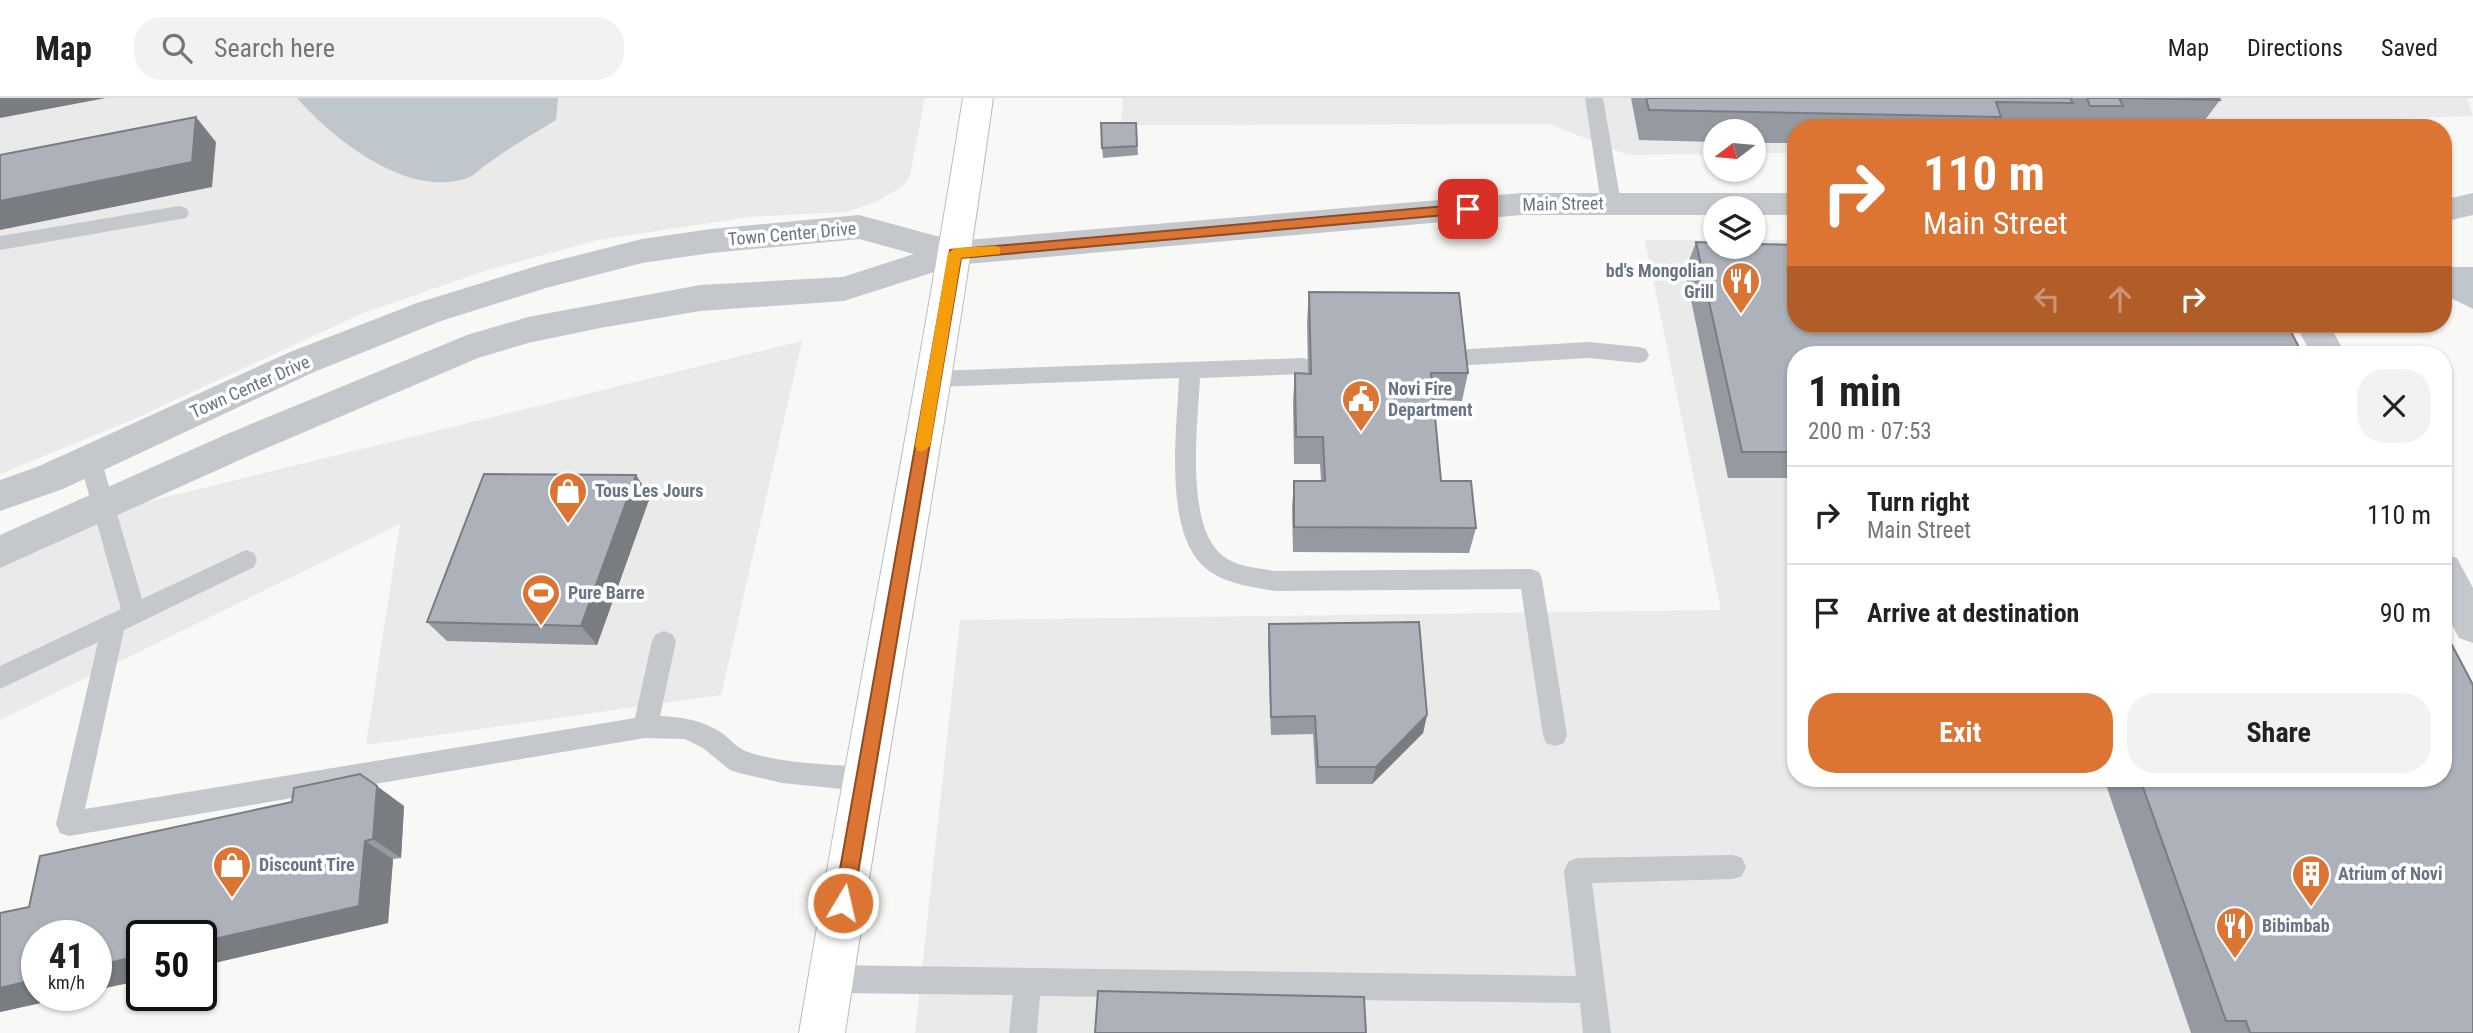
<!DOCTYPE html>
<meta charset="utf-8">
<style>
:root{--surface:#fff;--page:#f2f2f2;--text:#222;--muted:#767676;--line:#e0e0e0;--accent:#dc7533}
body{margin:0;font-family:"Roboto Condensed",sans-serif;background:var(--page);color:var(--text);height:100vh;display:flex;flex-direction:column;font-size:26px;white-space:nowrap}
*{box-sizing:border-box;margin:0}
p{font-size:23px;color:var(--muted)}
.icon{flex:none;width:38px;height:38px;fill:none;stroke:currentColor;stroke-width:2;stroke-linecap:round;stroke-linejoin:round}
.map{position:relative;flex:1;overflow:hidden}
.side{position:absolute;left:1787px;top:248px;width:665px;height:441px;display:flex;flex-direction:column;background:var(--surface);border-radius:28px;box-shadow:0 2px 5px #0004}
.side>*{flex:none}
.guide{position:absolute;left:1787px;top:21px;width:665px;height:214px;border-radius:28px;box-shadow:0 2px 5px #0004;background:#dc7533;color:#fff;overflow:hidden}
.needle{width:46px;rotate:254deg}
.fabs{position:absolute;left:1703px;top:21px;display:grid;gap:14px}
.fabs a{display:grid;place-items:center;width:63px;height:63px;border-radius:50%;background:var(--surface);box-shadow:0 2px 5px #0004;font-size:35px}
.speed{position:absolute;left:21px;top:822px;display:flex;gap:14px;font-size:35px;font-weight:700;text-align:center}
.speed>*{display:grid;place-content:center;width:91px;height:91px;border-radius:50%;background:var(--surface);box-shadow:0 2px 5px #0004;line-height:1}
.speed small{font-size:18px;font-weight:400}
.speed .limit{border:4px solid #111;border-radius:10px;background:#fff;color:#111}
.pin{position:absolute;display:grid;place-items:center;width:60px;height:60px;color:#fff;margin:-30px;border-radius:14px;box-shadow:0 4px 10px #0006}
.me{position:absolute;width:77px;margin:-38px;rotate:9deg;stroke-linejoin:round;filter:drop-shadow(0 0 5px #0008)}
.turn{display:flex;align-items:center;gap:24px;height:147px;padding:0 21px;font-size:32px}
.turn .icon{width:91px;height:91px;stroke-width:2.5}
.turn b{display:block;font-size:49px;line-height:60px}
.lanes{display:flex;align-items:center;height:66px;padding:0 21px;background:#0003;justify-content:center;gap:35px;direction:ltr}
.lanes .off{opacity:.35}
.round{display:grid;place-items:center;flex:none;width:74px;height:74px;border-radius:28px;background:var(--page)}
.summary{display:flex;align-items:center;justify-content:space-between;height:119px;padding:0 21px}
h1{font-size:42px;font-weight:700;line-height:52px}
.action{display:flex;gap:14px;margin-top:auto;padding:14px 21px}
.action a{flex:1;height:80px;border-radius:28px;background:var(--accent);color:#fff;font-size:28px;font-weight:700;line-height:80px;text-align:center}
.action a+a{background:var(--page);color:var(--text)}
ul{padding:0;list-style:none}
li{display:flex;align-items:center;gap:21px;height:98px;padding:0 21px;border-top:2px solid var(--line)}
li div{flex:1}
li b{display:block;font-size:26px}
li em{font-style:normal}
header{display:flex;align-items:center;gap:42px;box-sizing:border-box;height:98px;padding:0 35px;background:var(--surface);border-bottom:2px solid var(--line)}
header strong{font-size:33px}
nav{display:flex;gap:38px;margin-inline-start:auto;font-size:24px}
.search{width:490px;height:63px;background:var(--page);display:flex;align-items:center;gap:18px;box-sizing:border-box;padding:0 24px;border-radius:28px;color:var(--muted);font-size:26px}
.map>svg:first-child{display:block}
</style>
<header>
<strong>Map</strong>
<div class="search"><svg class="icon" aria-label="search" viewBox="0 0 24 24"><circle cx="10" cy="10" r="6"/><path d="M15 15l6 6"/></svg>Search here</div>
<nav><a>Map</a><a>Directions</a><a>Saved</a></nav>
</header>
<div class="map">
<svg width="2473" height="935" viewBox="0 0 2473 935">
<rect width="100%" height="100%" fill="#f8f9f6"/>
<path fill="#e9eae9" d="M0,0H925L910,77L903,88L876,104L846,114L749,119L598,142L488,172L363,215L132,322L0,376Z
M1123,0H2467L2473,18L2252,25L2242,30H1796L1795,55H1754V33H1715V56L1628,57L1549,26L1121,27Z
M1645,142H1715V149H1754V142H1795L1796,681H2443L2473,935H915L960,522L1721,512Z
M802,243L721,597L366,647L400,426L0,622V440Z"/>
<path fill="#bfc6cc" d="M297,0H558L556,22C533,36 509,50 487,66C482,69 476,76 470,79C410,103 333,41 297,0Z
M2443,169H2473V211L2443,196Z"/>
<g fill="none" stroke-linecap="round" stroke-linejoin="round">
<defs>
<path id="secondary" d="M963,0H993C950,312 892,623 845,935H799C851,623 914,313 963,0Z"/>
</defs>
<use href="#secondary" stroke="#b9bcc2" stroke-width="2"/>
<path fill="#c4c7cb" fill-rule="evenodd" d="M1585,0H1603L1621,105L1618,110H1604L1601,105Z
M179,108L186,110L189,115L186,120L0,152V138Z
M1589,244L1639,249L1646,251L1649,257L1646,263L1639,265L1589,260L1469,267L1462,265L1459,259L1462,253L1469,251Z
M1303,260L1310,262L1313,268L1310,274L1303,276L1200,280C1198,324 1184,428 1223,458C1237,469 1258,470 1275,473L1531,471L1539,474L1542,481L1567,637L1564,645L1555,648L1546,645L1543,637L1521,491L1275,493C1253,489 1226,486 1208,472C1162,438 1177,331 1179,280L934,289L927,287L924,281L927,275L934,273Z
M90,352L98,355L101,361L142,501L246,452L254,455L257,462L254,469L124,532L85,711L635,620L652,543L656,536L664,533L672,536L676,543L660,618C683,619 702,622 722,635C730,641 738,651 748,654C784,666 825,666 862,669L871,673L874,681L871,689L862,693L782,685L739,675L730,672L703,650L685,641L645,640L69,738L60,735L56,726L98,544L0,591V568L121,511L79,361L82,355Z
M1733,757L1742,760L1746,769L1742,778L1733,781L1592,785L1611,935H1583L1580,905L1040,898L1037,935H1009L1013,897L831,895L821,891L817,881L821,871L831,867L1576,878L1564,773L1568,764L1577,760Z"/>
<path fill="#c4c7cb" fill-rule="evenodd" d="M1522,95H1796V117H1754V110H1715V117H1522L956,167L844,203L700,213L600,230L528,245L478,260L253,356L0,470V437L227,336L467,237L528,219L700,187L843,179L914,156L859,141L711,155L642,165L546,190L441,223L314,274L63,391L0,413V382L37,369L290,254L417,205L543,166L642,141L711,131L859,117L955,143Z
M2473,95V117L2443,124V102Z
M2295,226H2329L2346,257H2312Z
M2443,456L2457,460L2473,490V545L2459,540L2443,510Z"/>
<use href="#secondary" fill="#fff" fill-rule="evenodd"/>
</g>
<path fill="#9599a0" d="M1631,0H2219L2220,2L2199,30H1796V45H1754V33H1715V44L1639,42Z
M1136,25L1138,57L1103,60L1102,50Z
M1696,144L1796,257V380H1728L1685,173Z
M1309,194L1468,275L1462,303L1433,302L1441,383L1476,430L1469,455L1293,454L1292,409L1294,383H1321L1320,366H1294L1293,303L1295,275L1308,276L1307,223Z
M636,377L650,399L597,547L447,543L427,524Z
M1269,526L1427,617L1423,635L1372,686H1316L1313,636L1271,637L1268,546Z
M2104,681H2443L2473,935H2191Z
M292,704L404,708L401,760L393,761L388,825L201,868V838H142V882L96,892V838L37,898H72L0,914V890L29,809Z"/>
<path fill="#797d82" d="M0,0H106L0,20Z
M196,19L216,44L212,89L0,132V103Z
M636,377L650,399L597,547L581,528Z
M1427,617L1423,635L1372,686L1376,669Z
M377,688L404,708L401,760L373,741Z
M365,743L393,761L388,825L201,868V844Z
M142,857V882L96,892V868Z
M37,881V898H72L0,914V890Z"/>
<path fill="#adb2ba" stroke="#797d82" stroke-width="2" d="M1646,0H2070L2073,5L1996,4L2001,19L1649,12Z
M2087,0H2219L2220,2L2119,0L2123,8H2090Z
M196,19L192,64L0,103V57Z
M1101,25H1136L1137,48L1102,50Z
M1696,144L1715,145V149H1754V146L1796,147V226H2287L2303,257H1796V354H1742Z
M1309,194L1459,195L1468,275H1431L1441,383H1471L1476,430L1294,429V383H1325L1323,339H1296L1295,275L1311,276Z
M484,376L636,377L581,528L427,524Z
M1419,524L1427,617L1376,669H1318L1315,618L1271,619L1269,526Z
M2443,547H2452L2473,587V935H2250L2246,923H2226L2140,681H2443Z
M360,676L377,688L373,741L365,743L359,808L201,844V838H142V857L96,868V838H37V881L0,890V815L29,809L40,758L292,704L294,690Z
M1098,893L1364,899L1366,935H1095Z"/>
<path fill="#dc7533" stroke="#8f4c21" stroke-width="2" d="M1468,106L1475,111L1468,115L961,160L853,805L850,812L843,814L837,812L834,805L950,152Z"/>
<path fill="#f59e0b" d="M995,148L1000,149V156L961,160L930,348L922,354L917,352L915,348L948,155L955,150Z"/>
<defs>
<symbol id="restaurant-pin" viewBox="-11 -11 22 30"><path d="M0 17L-7.5 6A9.5 9.5 0 1 1 7.5 6Z" fill="#dc7533" stroke="#fff"/><path d="M-5-6h1v4h1v-4h1v4h1v-4h1v5L-1.5 .5V6h-2V.5L-5-1ZM5-6V6H3V1.5H1.5Q1.5-4 5-6Z" fill="#fff"/></symbol>
<symbol id="civic-pin" viewBox="-11 -11 22 30"><path d="M0 17L-7.5 6A9.5 9.5 0 1 1 7.5 6Z" fill="#dc7533" stroke="#fff"/><path d="M-.6-6.5H3V-4.5H.6V-3L4-1V1h2V6H-6V1h2V-1L-.6-3ZM-1.2 2.5V6h2.4V2.5Z" fill="#fff"/></symbol>
<symbol id="shop-pin" viewBox="-11 -11 22 30"><path d="M0 17L-7.5 6A9.5 9.5 0 1 1 7.5 6Z" fill="#dc7533" stroke="#fff"/><path d="M-5-2.5h2.3a2.7 3.5 0 0 1 5.4 0H5L5.5 6h-11ZM-1.5-2.5h3a1.5 2.3 0 0 0-3 0Z" fill="#fff"/></symbol>
<symbol id="stadium-pin" viewBox="-11 -11 22 30"><path d="M0 17L-7.5 6A9.5 9.5 0 1 1 7.5 6Z" fill="#dc7533" stroke="#fff"/><path d="M0-5a6.5 5 0 1 0 0 10a6.5 5 0 1 0 0-10ZM-3.5-1.8h7v3.6h-7Z" fill="#fff"/></symbol>
<symbol id="building-pin" viewBox="-11 -11 22 30"><path d="M0 17L-7.5 6A9.5 9.5 0 1 1 7.5 6Z" fill="#dc7533" stroke="#fff"/><path d="M-4-6H4V6H1V3H-1V6H-4ZM-2.5-4.3h1.7v1.8h-1.7ZM.8-4.3h1.7v1.8H.8ZM-2.5-1h1.7V.8h-1.7ZM.8-1h1.7V.8H.8Z" fill="#fff"/></symbol>
</defs>
<g fill-rule="evenodd">
<use href="#restaurant-pin" x="1719" y="161" width="44" height="60"/>
<use href="#civic-pin" x="1339" y="279" width="44" height="60"/>
<use href="#shop-pin" x="546" y="371" width="44" height="60"/>
<use href="#stadium-pin" x="519" y="473" width="44" height="60"/>
<use href="#shop-pin" x="210" y="745" width="44" height="60"/>
<use href="#building-pin" x="2289" y="754" width="44" height="60"/>
<use href="#restaurant-pin" x="2213" y="806" width="44" height="60"/>
</g>
<g text-anchor="middle" stroke-width="7" stroke-linejoin="round" paint-order="stroke">
<g font-size="18" fill="#697486" stroke="#fff">
<text transform="translate(1563 106) rotate(-1)" y="6">Main Street</text>
<text transform="translate(792 136) rotate(-5)" y="6">Town Center Drive</text>
<text transform="translate(250 289) rotate(-24)" y="6">Town Center Drive</text>
</g>
<g font-size="18" font-weight="bold" fill="#697486" stroke="#fff" text-anchor="start">
<text x="1714" y="179" text-anchor="end">bd's Mongolian<tspan x="1714" dy="21">Grill</tspan></text>
<text x="1388" y="297">Novi Fire<tspan x="1388" dy="21">Department</tspan></text>
<text x="595" y="399">Tous Les Jours</text>
<text x="568" y="501">Pure Barre</text>
<text x="259" y="773">Discount Tire</text>
<text x="2338" y="782">Atrium of Novi</text>
<text x="2262" y="834">Bibimbab</text>
</g>
</g>
</svg>
<div class="fabs">
<a><svg class="needle" viewBox="-14 -14 28 28"><path d="M0-13l5 13h-10z" fill="#e53935"/><path d="M0 13l5-13h-10z" fill="#767676"/></svg></a>
<a><svg class="icon" aria-label="layers" viewBox="0 0 24 24"><path d="M12 4l9 5-9 5-9-5zM3 14l9 5 9-5"/></svg></a>
</div>
<div class="speed"><div>41<small>km/h</small></div><div class="limit">50</div></div>
<div class="pin" style="left:1468px;top:111px;background:#d93025"><svg class="icon" aria-label="arrive" viewBox="0 0 24 24"><path d="M6 21V4h12l-3 4 3 4H6"/></svg></div>
<svg class="me" style="left:843px;top:805px" viewBox="-20 -20 40 40"><circle r="17" fill="#dc7533" stroke="#fff" stroke-width="3"/><path d="M0-11L8 9 0 5-8 9z" fill="#fff"/></svg>
<div class="guide">
<div class="turn"><svg class="icon" aria-label="right" viewBox="0 0 24 24"><path d="M7 20v-9h11M14 6l5 5-5 5"/></svg><div><b>110 m</b>Main Street</div></div>
<div class="lanes"><svg class="icon off" aria-label="left" viewBox="0 0 24 24"><path d="M17 20v-9H6M10 6l-5 5 5 5"/></svg><svg class="icon off" aria-label="ahead" viewBox="0 0 24 24"><path d="M12 20V5M6 11l6-6 6 6"/></svg><svg class="icon" aria-label="right" viewBox="0 0 24 24"><path d="M7 20v-9h11M14 6l5 5-5 5"/></svg></div>
</div>
<section class="side">
<div class="summary"><div><h1>1 min</h1><p>200 m · 07:53</p></div><a class="round"><svg class="icon" aria-label="close" viewBox="0 0 24 24"><path d="M6 6l12 12M18 6L6 18"/></svg></a></div>
<ul>
<li><svg class="icon" aria-label="right" viewBox="0 0 24 24"><path d="M7 20v-9h11M14 6l5 5-5 5"/></svg><div><b>Turn right</b><p>Main Street</p></div><em>110 m</em></li>
<li><svg class="icon" aria-label="arrive" viewBox="0 0 24 24"><path d="M6 21V4h12l-3 4 3 4H6"/></svg><div><b>Arrive at destination</b></div><em>90 m</em></li>
</ul>
<div class="action"><a>Exit</a><a>Share</a></div>
</section>
</div>
